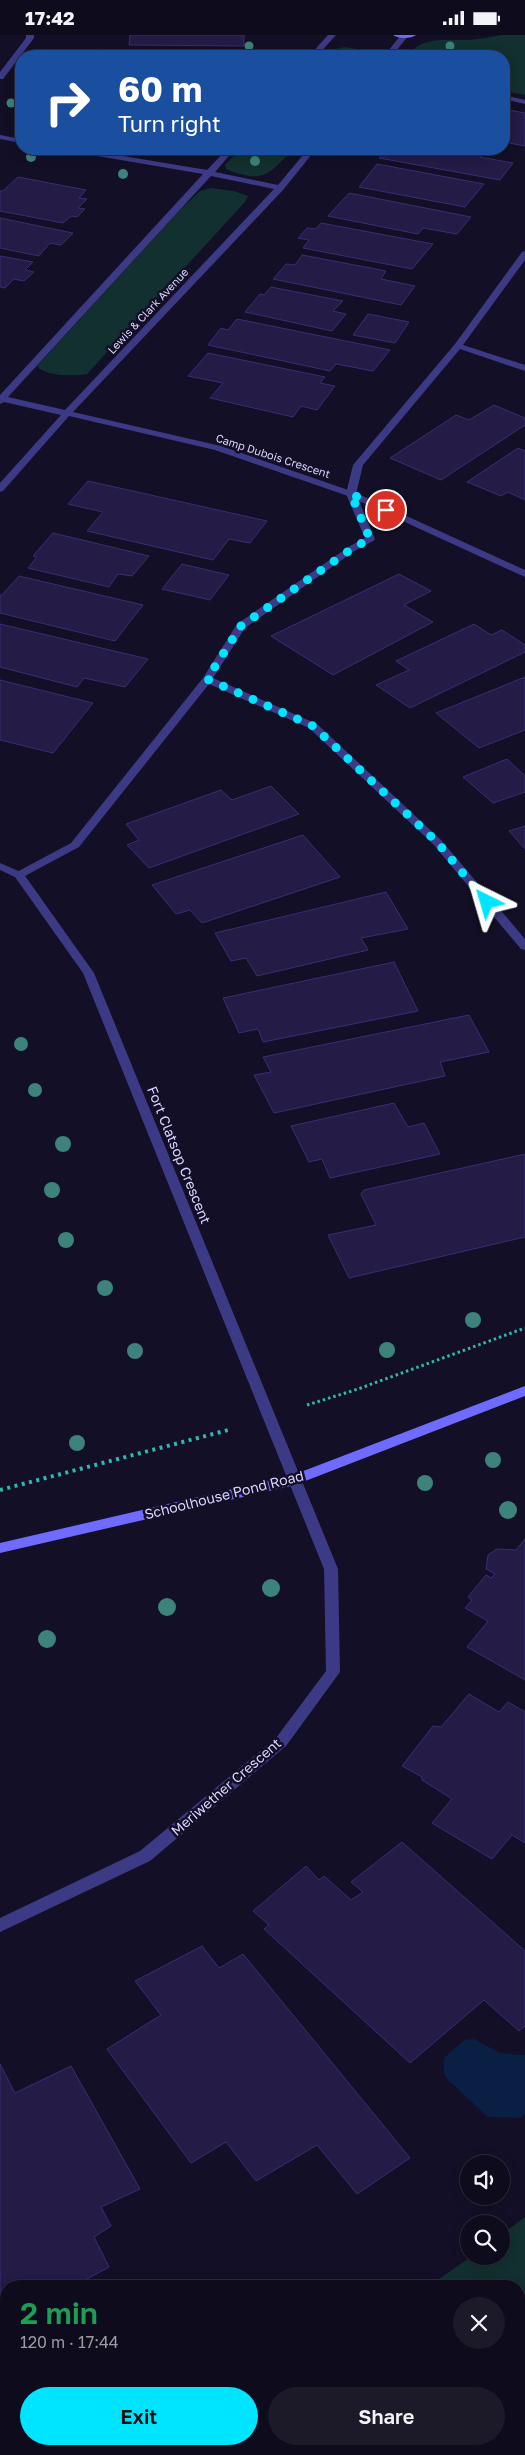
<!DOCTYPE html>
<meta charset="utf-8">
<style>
:root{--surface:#0e0b1c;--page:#1c1929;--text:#f1f3f6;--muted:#9b9ba3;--line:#2e2b3b;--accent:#00e5ff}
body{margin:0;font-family:"Golos Text",sans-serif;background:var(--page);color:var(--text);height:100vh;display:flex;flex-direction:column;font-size:19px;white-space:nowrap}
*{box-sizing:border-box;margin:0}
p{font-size:16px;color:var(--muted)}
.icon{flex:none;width:28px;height:28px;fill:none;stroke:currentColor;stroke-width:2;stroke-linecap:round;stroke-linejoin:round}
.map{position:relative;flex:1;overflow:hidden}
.panel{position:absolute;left:0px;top:2245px;width:525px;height:175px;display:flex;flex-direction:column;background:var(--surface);border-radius:20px 20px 0 0;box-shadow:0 2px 12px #0003,0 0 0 1px var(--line)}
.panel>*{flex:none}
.top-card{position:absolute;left:15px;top:15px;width:495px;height:105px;border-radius:20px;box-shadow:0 2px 12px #0003,0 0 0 1px var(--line);background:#1a4fa0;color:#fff;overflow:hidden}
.controls{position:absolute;left:460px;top:2120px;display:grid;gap:10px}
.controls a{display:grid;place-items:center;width:50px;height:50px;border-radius:50%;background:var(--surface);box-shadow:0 2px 12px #0003,0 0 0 1px var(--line);font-size:25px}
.pin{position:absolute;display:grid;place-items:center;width:42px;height:42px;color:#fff;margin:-21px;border:2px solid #fff;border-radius:50%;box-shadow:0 1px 5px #0007}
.me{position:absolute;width:55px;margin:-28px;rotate:320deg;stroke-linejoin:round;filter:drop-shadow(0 0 4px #0008)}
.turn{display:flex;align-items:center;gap:18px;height:105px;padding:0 20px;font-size:22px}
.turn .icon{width:65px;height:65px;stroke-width:2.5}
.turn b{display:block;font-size:35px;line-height:42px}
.round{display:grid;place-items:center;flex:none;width:52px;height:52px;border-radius:26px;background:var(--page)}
.head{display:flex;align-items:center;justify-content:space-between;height:85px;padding:0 20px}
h1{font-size:30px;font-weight:600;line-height:38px;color:#1e9e55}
.primary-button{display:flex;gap:10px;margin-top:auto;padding:10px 20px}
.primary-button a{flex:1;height:58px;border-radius:30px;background:var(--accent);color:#111;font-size:20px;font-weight:600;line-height:58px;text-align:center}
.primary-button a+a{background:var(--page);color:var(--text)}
.status{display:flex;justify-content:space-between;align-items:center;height:35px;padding:0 25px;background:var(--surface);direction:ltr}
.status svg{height:14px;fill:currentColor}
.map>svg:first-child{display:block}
</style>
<div class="status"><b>17:42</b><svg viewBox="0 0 49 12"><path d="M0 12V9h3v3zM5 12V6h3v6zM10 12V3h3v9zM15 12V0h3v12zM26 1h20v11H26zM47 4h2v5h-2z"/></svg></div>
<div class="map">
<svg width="525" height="2420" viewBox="0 0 525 2420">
<rect width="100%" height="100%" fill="#130f26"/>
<path fill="#12302f" d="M501,0H525V60L504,56V21H408C422,0 446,6 470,5C481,4 491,2 501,0Z
M345,12L368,16L376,21H327L335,14Z
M240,114H293C269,140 263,149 226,134L225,130Z
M211,153L234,156L248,161L245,167L87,339C74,341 46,342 37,331L181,174L200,156Z
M525,2182V2420H121L136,2414H519V2251H429L472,2221H501V2200Z"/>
<path fill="#0a1f44" d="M474,2004L500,2018L525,2020V2079L521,2083L488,2082L449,2046L444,2039V2023L464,2005Z"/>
<path fill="#241b47" stroke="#3b2d73" d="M130,0H244V11L129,10Z
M98,14L136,21H92Z
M504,74L525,78V111L504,107Z
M387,114H475L485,116L480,122L513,128L500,145L379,123Z
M377,129L484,149L465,172L359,152Z
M18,142L86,155L79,163L87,164L78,173L85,174L77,182L71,181L63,188L0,176V156H3Z
M349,158L471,182L457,199L423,193L418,199L328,181Z
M0,183L73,198L61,210L50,208L39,221L0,213Z
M321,188L433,209L412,234L303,213L309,205L298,203L307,193L316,194Z
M302,220L386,236L381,244L415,251L401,270L273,244L286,229L295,230Z
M0,221L33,227L25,235L34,237L24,246L14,244L5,253L0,252Z
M271,252L343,266L333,276L346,279L332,296L245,277L260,259L264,260Z
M368,279L409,287L395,308L353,300Z
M237,284L390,315L373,336L336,329L330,336L208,310L221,293L228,295Z
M208,318L325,342L320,348L335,351L317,375L301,371L293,382L210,363L223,348L188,341Z
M494,370L525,383V390L441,445L390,423L456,380L469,385Z
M518,413L525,416V465L508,457L501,461L467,447Z
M88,446L267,486L250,508L229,504L213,525L87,496L103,477L68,469Z
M53,498L149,521L132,541L118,539L109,552L28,533L37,522L33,521Z
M182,529L229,540L210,565L162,554Z
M399,539L431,556L404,570L433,587L333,640L271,601Z
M19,541L143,570L115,606L0,578V560H2Z
M0,589L148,624L125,652L84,643L77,652L0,632Z
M474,589L491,600L502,595L525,610V617L410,673L376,650L409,635L396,626Z
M525,642V695L479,713L436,678Z
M0,645L93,668L53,718L0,705Z
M507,724L525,741V757L493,768L463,742Z
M271,751L299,779L149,833L127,810L139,805L126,789L221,755L232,765Z
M525,791V814L509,796Z
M303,800L340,842L202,888L190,875L176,879L152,850Z
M386,857L408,894L361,903L368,915L257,941L246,923L231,926L215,898Z
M394,927L418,976L263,1007L258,994L239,998L223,963Z
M469,980L489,1017L440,1027L445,1041L274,1078L254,1040L271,1037L263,1022Z
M394,1068L408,1092L424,1088L440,1119L330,1143L322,1124L309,1127L291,1091Z
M525,1119V1202L349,1243L328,1200L376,1190L361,1159L364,1155Z
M525,1504V1645L467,1612L488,1586L465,1573L472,1565L468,1562L486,1540L491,1543L495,1539L486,1534L488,1520L497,1514L516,1515Z
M469,1659L499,1677L508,1667L525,1677V1808L512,1800L492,1824L432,1788L452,1764L422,1745V1742L402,1731L433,1691L441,1692Z
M402,1807L525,1916V1991L519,1996L484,1965L410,2028L264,1894L269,1890L253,1876L306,1831L319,1845L324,1841L351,1865L363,1857L351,1847Z
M202,1911L219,1933L243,1919L410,2123L357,2159L317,2110L256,2146L226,2107L191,2128L107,2014L161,1980L135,1946Z
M0,2029L15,2058L71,2031L140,2154L101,2172L111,2191L94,2202L109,2232L74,2251H6V2323L0,2309Z"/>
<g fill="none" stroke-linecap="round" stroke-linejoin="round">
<path stroke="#2fb8b0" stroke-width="3" stroke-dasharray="2.5 3" stroke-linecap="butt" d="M307,1370L358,1354L525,1293"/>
<path stroke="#2fb8b0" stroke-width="4" stroke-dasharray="3 4.5" stroke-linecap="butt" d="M0,1455L232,1394"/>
<path fill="#3d3a85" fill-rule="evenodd" d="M26,0H34V3L3,44H0V37L26,3Z
M504,60L525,65V69L504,64Z
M525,216V225L463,310L525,330V336L460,314L363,430L356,459L375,504L373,506L356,515L245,593L213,643L317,689L441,805L525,904V915L521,914L433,809L309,693L209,649L79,812L23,842H15L14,840L15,838L71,808L203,643L237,589L350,511L365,503L346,459L353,430L455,309L522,217Z"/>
<path fill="#3d3a85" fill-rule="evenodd" d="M328,0H336L317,21H309Z
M401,0L408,1L392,21H384Z
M0,100L21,104V108L0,104Z
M64,114H81L207,135L227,114H235L215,137L278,150L308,114H316L283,155L73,377L221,411L354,457L525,535V542L348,461L215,415L69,381L3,456L0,457V448L61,380L4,367L0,369V360L203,139L68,116ZM211,141L274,154L65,375L8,362Z
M0,828L23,838L94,938L338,1534L340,1637L286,1711L150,1826L0,1897V1883L140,1816L276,1703L326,1636L324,1534L83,938L15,842L0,835Z"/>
<path fill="#6f6bff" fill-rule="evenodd" d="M393,0H416C411,4 398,4 393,0Z
M525,1351V1361L295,1450L0,1518V1508L293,1440Z"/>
</g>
<g fill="#3d827b">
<circle cx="249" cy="11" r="4.5"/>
<circle cx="450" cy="11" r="4.5"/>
<circle cx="11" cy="68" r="4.5"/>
<circle cx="31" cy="122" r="5"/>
<circle cx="255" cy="126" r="5"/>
<circle cx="123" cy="139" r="5"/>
<circle cx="21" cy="1009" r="7"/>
<circle cx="35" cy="1055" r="7"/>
<circle cx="63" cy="1109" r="8"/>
<circle cx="52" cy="1155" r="8"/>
<circle cx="66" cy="1205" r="8"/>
<circle cx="105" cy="1253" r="8"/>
<circle cx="473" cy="1285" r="8"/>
<circle cx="387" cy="1315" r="8"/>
<circle cx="135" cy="1316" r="8"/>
<circle cx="77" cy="1408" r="8"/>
<circle cx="493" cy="1425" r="8"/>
<circle cx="425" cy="1448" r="8"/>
<circle cx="508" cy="1475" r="9"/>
<circle cx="271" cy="1553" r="9"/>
<circle cx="167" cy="1572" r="9"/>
<circle cx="47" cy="1604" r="9"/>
</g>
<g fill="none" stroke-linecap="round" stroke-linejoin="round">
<path stroke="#00e5ff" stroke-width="9" stroke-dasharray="0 16.2" d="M386,475L351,459L370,504L353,513L241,591L207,644L313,691L437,807L487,867"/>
</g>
<g text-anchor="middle" stroke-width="5" stroke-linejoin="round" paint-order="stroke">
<g font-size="11" fill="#d9d4ff" stroke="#130f26">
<text transform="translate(148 276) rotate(-47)" y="4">Lewis &amp; Clark Avenue</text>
<text transform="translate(273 421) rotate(18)" y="4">Camp Dubois Crescent</text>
</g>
<g font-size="14" fill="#d9d4ff" stroke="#130f26">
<text transform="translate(179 1120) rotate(68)" y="5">Fort Clatsop Crescent</text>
<text transform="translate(224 1460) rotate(-14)" y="5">Schoolhouse Pond Road</text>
<text transform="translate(226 1752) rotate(-41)" y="5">Meriwether Crescent</text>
</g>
</g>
</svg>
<div class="controls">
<a><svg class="icon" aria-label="sound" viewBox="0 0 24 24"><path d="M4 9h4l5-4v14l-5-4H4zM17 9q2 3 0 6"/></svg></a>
<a><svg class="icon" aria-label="search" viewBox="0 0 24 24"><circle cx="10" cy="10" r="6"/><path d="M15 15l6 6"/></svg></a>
</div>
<div class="pin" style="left:386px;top:475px;background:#d93025"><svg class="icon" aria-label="arrive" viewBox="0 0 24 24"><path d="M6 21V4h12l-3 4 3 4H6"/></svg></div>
<svg class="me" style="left:487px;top:867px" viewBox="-20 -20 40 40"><path d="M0-17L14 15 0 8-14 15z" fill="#00e5ff" stroke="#fff" stroke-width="4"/></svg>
<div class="top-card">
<div class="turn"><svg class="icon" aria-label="right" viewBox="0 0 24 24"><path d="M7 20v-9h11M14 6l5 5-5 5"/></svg><div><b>60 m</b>Turn right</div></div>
</div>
<section class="panel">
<div class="head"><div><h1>2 min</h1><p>120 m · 17:44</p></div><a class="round"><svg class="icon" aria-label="close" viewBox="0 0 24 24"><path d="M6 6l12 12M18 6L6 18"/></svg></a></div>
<div class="primary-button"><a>Exit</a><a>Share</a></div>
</section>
</div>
